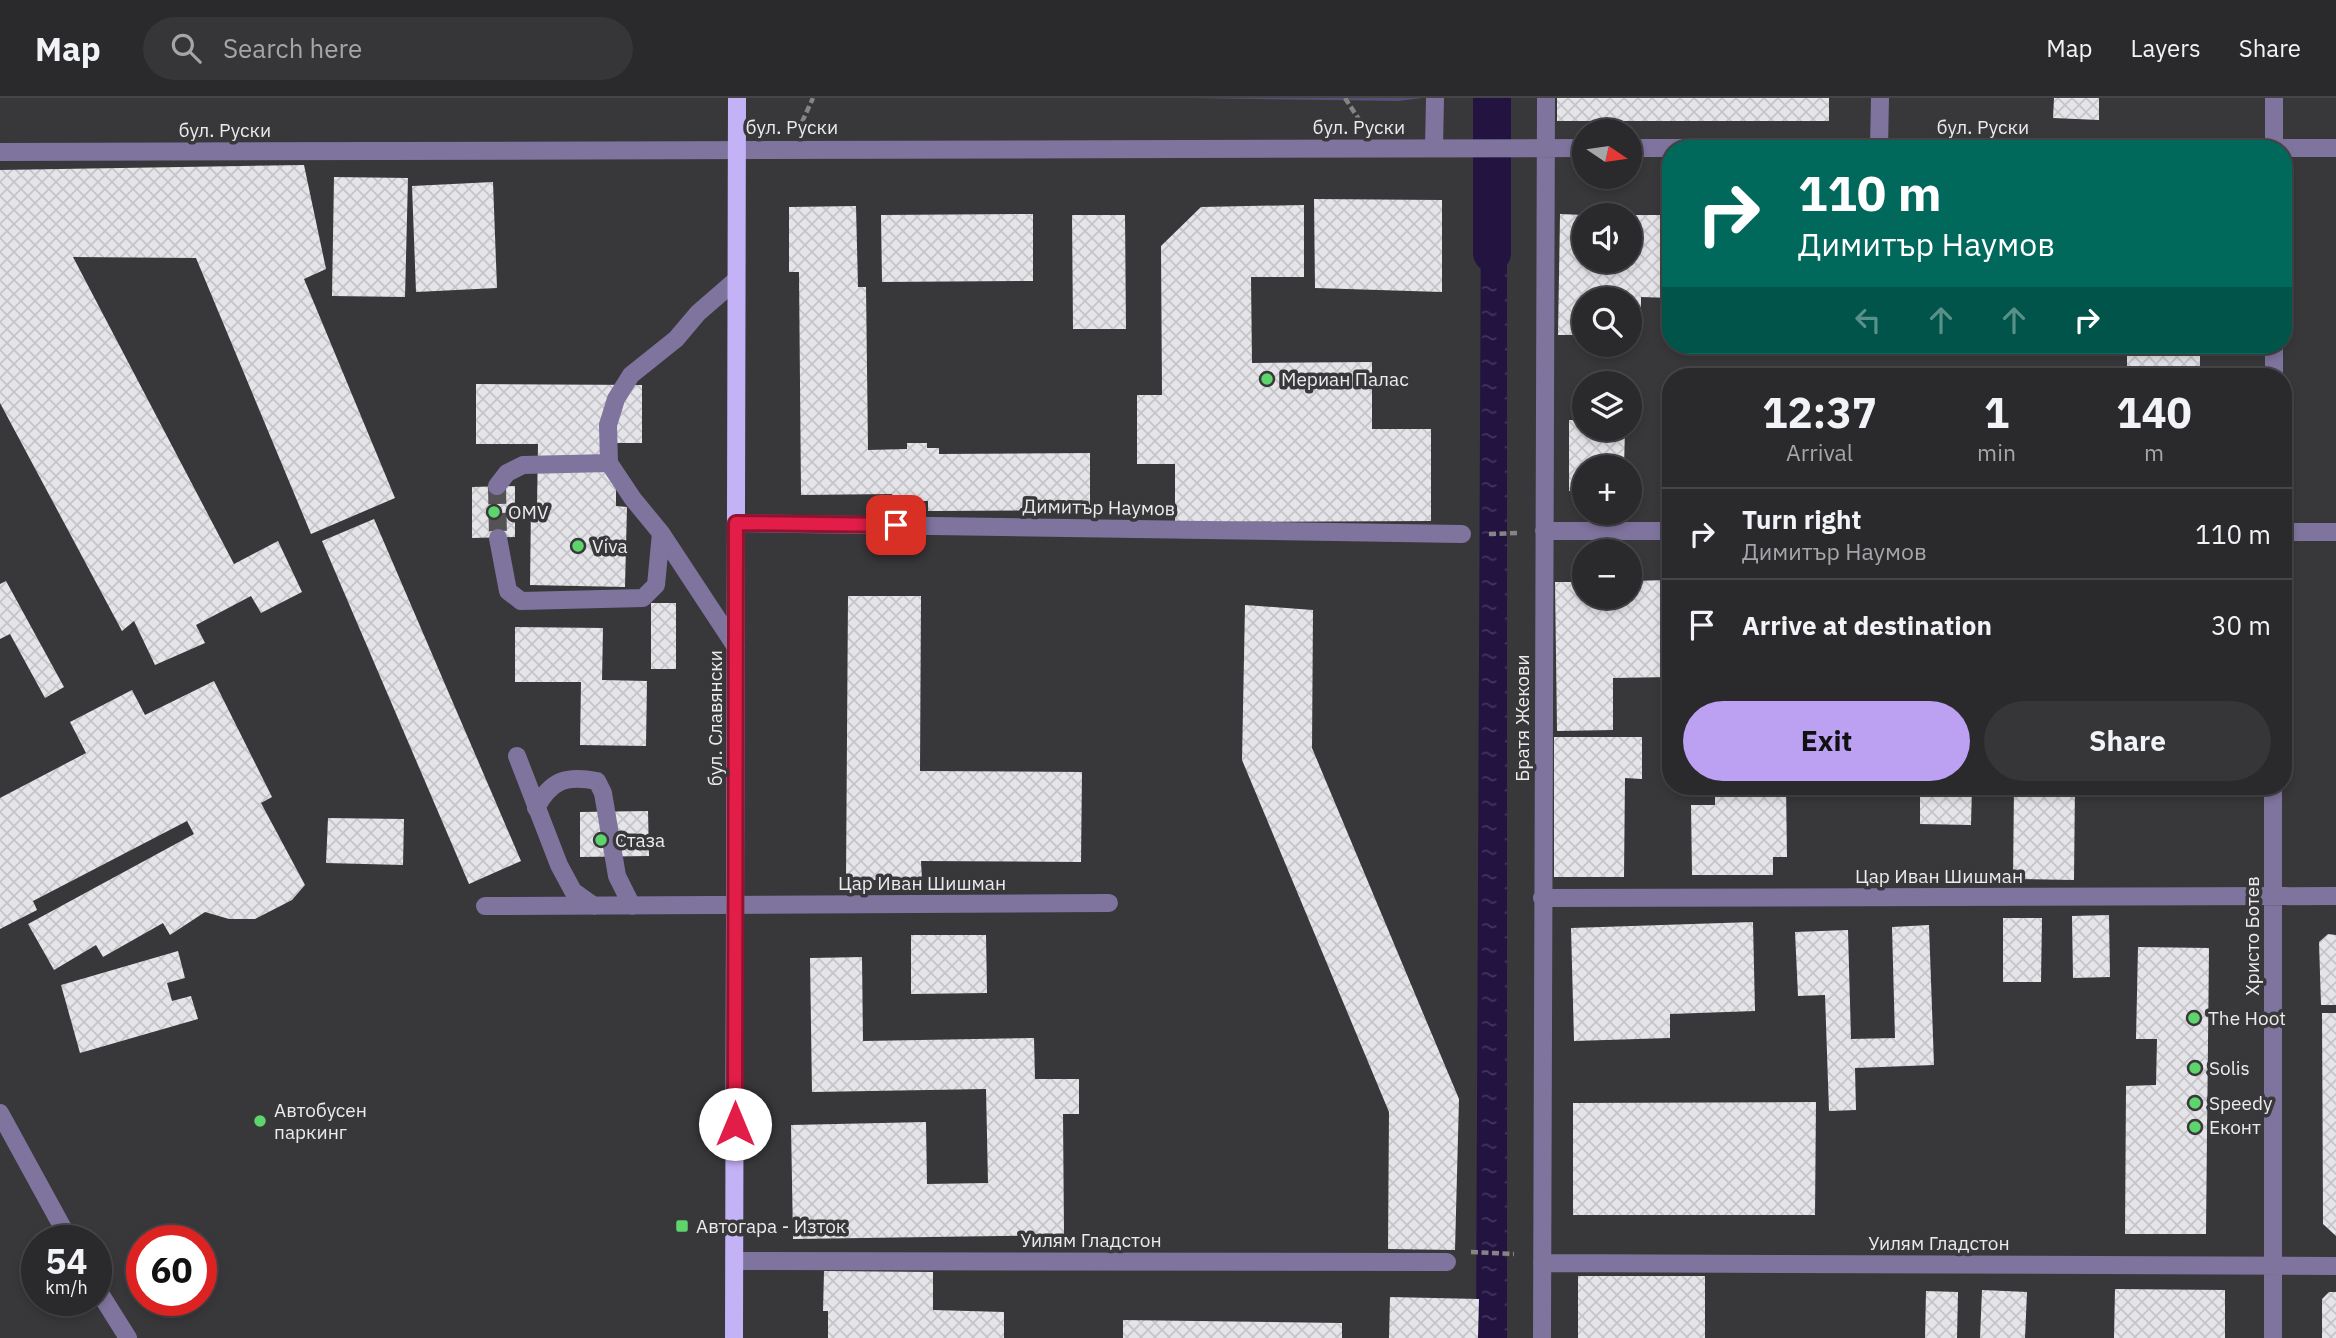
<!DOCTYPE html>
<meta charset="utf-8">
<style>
:root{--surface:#2a292c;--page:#363538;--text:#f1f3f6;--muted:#a5a6a9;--line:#464548;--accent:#bca0f2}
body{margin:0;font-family:"IBM Plex Sans",sans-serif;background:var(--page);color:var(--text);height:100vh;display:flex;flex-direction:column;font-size:26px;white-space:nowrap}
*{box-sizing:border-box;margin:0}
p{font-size:23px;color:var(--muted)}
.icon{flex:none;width:38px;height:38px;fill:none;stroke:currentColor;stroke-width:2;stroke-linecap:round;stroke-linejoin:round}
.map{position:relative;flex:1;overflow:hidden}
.drawer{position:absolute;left:1662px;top:270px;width:630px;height:427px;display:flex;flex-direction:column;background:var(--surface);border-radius:28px;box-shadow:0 4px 10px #0003,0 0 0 2px var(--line)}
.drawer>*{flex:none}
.banner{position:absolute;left:1662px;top:42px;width:630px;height:214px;border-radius:28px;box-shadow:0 4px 10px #0003,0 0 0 2px var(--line);background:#00695c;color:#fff;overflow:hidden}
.needle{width:46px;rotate:103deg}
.buttons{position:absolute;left:1572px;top:21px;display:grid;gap:14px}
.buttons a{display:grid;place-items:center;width:70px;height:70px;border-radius:50%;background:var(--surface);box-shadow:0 4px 10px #0003,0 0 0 2px var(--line);font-size:35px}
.speed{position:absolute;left:21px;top:1127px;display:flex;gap:14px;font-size:35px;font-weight:700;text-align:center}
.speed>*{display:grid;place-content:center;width:91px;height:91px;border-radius:50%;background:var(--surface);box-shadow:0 4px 10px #0003,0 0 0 2px var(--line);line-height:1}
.speed small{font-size:18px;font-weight:400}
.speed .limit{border:10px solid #d22;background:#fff;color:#111}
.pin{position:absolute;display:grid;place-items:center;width:60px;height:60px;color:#fff;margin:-30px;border-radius:14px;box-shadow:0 4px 10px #0006}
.me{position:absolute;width:77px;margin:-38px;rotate:0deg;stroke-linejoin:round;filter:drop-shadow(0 0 5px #0008)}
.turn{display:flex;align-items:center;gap:24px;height:147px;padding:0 21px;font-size:32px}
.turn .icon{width:91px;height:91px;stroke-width:2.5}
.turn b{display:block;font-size:49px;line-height:60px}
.lanes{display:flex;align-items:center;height:66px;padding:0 21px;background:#0003;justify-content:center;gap:35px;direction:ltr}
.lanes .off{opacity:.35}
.eta{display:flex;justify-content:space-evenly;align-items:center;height:119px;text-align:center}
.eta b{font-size:42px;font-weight:800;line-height:49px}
.action{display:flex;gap:14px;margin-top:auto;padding:14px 21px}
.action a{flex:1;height:80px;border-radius:42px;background:var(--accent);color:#111;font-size:28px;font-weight:800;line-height:80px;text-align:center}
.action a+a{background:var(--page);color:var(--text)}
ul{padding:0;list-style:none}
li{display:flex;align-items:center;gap:21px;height:91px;padding:0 21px;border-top:2px solid var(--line)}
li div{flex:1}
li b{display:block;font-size:26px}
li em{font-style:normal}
header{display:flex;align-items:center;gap:42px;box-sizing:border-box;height:98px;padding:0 35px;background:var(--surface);border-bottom:2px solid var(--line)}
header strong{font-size:33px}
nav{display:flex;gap:38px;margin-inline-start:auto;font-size:24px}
.search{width:490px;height:63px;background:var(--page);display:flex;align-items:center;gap:18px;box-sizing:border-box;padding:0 24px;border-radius:38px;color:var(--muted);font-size:26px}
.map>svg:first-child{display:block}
</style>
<header>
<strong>Map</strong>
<div class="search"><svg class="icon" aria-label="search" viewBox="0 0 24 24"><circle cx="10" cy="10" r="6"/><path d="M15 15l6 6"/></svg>Search here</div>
<nav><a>Map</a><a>Layers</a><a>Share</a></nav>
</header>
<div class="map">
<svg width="2336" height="1240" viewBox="0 0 2336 1240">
<defs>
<pattern id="water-ripples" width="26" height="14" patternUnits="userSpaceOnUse" patternTransform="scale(1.75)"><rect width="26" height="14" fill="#231341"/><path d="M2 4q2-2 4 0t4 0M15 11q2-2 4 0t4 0" fill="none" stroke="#43365d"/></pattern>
<pattern id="building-cross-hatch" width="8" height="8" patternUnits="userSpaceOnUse" patternTransform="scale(1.75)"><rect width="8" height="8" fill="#e5e4e9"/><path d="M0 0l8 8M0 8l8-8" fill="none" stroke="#c5c4c9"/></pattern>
</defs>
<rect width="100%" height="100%" fill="#38373a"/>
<path fill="#594f77" d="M1190,0H1423L1398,3Z"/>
<path fill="url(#water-ripples)" d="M1481,105H1507V1240H1476Z"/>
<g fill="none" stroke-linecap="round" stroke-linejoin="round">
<path stroke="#231341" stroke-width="38" d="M1492,155V0"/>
</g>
<path fill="url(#building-cross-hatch)" d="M1557,0H1829V23H1557Z
M2054,0H2099V22L2053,20Z
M304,67L326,171L304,181L395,400L311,436L196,160L73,159L234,466L278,443L302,494L261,515L251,498L196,527L205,545L155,567L134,523L122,533L0,305V72Z
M334,79L408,80L405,199L332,198Z
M493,84L497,190L416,194L412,88Z
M1314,101L1442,102V194L1315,190Z
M1304,107V179H1251L1252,265L1372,264V331H1431V423L1175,424V366H1137V297H1162L1161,148L1201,109Z
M856,108L858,189H866L868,352L907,351V345H927V350H939V356L1090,355V412L928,413V403H891L892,396L801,397L799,174H789V109Z
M1033,116V183L882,184L881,117Z
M1560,116L1584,117V163H1629V117H1671V200L1641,199V237H1629V201H1584V237H1558Z
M1072,117H1125L1126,231H1073Z
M2200,251V278H2127V252Z
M476,286L642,287V345H616V408L627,409L625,489L530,487L531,407H537L538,346H476Z
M1569,322H1584V331H1625L1624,369H1584V393H1569Z
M515,388V439L472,440V389Z
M374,421L521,763L469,786L322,443Z
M1671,482V579L1613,580V632L1557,633L1555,484H1584V499H1629V483Z
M6,483L64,589L45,600L10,536L0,541V486Z
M848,498H921L920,673L1082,674L1081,764L921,763L922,782H846Z
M651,505H676V571H651Z
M1245,507L1313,512L1312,650L1459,1001L1455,1152L1388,1151L1389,1014L1242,662Z
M515,529L603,530L602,582L647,583L646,648L580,647L581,584H515Z
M214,583L272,699L261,705L305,787L292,802L255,821H229L205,814L170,837L163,825L103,859L96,847L54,872L28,826L194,736L187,723L33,803L37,812L0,831V700L86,655L70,624L132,592L145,617Z
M1554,639H1642V681L1625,680L1624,779H1554Z
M1715,688H1786L1787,759H1773V777H1692L1691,707H1715Z
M1920,688H1972L1971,727L1920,726Z
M2014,688H2075L2074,782L2013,781Z
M2142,688H2211V696H2142Z
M648,713L649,758L580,759V714Z
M328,720L404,721L403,767L326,765Z
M2109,817L2110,879L2073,880L2072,818Z
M2003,820H2042L2041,884H2003Z
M1753,824L1755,913L1670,916V940L1574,943L1571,830Z
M1929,827L1934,967L1855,970L1856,1012L1829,1013L1825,897L1798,898L1795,834L1848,832L1851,941L1895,940L1892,829Z
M2328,836L2336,837V907H2321L2319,844Z
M911,837H986L987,895L911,896Z
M2138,849L2209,850L2206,1136H2125L2126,988L2156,987L2157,941H2136Z
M178,853L185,880L167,885L172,903L191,898L198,921L80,955L61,887Z
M862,859L863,943L1034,940L1035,981H1079V1016H1063L1064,1137L793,1141L791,1027L926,1024L927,1086L988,1085L986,991L812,994L810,860Z
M2322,915H2336V1138L2323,1126Z
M1816,1004L1815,1117H1573V1005Z
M824,1173L933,1174V1212L1004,1214V1240H828V1213H823Z
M1578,1178H1705V1240H1578Z
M2115,1191L2225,1192V1240H2114Z
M1982,1192L2027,1194L2025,1240H1980Z
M1926,1193L1958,1194L1957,1240H1925Z
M2329,1194H2336V1240H2322V1201Z
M1390,1199L1479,1201L1478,1240H1389Z
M1123,1222L1342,1225V1240H1123Z"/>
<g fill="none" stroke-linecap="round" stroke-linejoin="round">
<path stroke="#535255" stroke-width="18" stroke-dasharray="18 9" stroke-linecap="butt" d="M497,388L498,440"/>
<path stroke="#858487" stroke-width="4.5" stroke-dasharray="7 3.5" stroke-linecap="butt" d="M1345,0L1360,23
M802,24L813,0
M1489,436L1519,435
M1471,1154L1514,1156"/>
<path stroke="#7f749e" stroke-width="18" d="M2274,0V51
M1434,50L1435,0
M1629,50H2336
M1879,50L1880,0
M0,54L1584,50
M2274,278V247
M497,388L507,375L523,367L609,365
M736,425L1462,436
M1544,433H1671
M2284,434H2336
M498,440L508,493L521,503L643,500L656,487L661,435
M736,549L661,435L633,401L609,365L608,327L616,301L631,277L676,241L698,215L736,182
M517,658L559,767L573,793L594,808
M2273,688V1240
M536,710C551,682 566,677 597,683L603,695L617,778L632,808
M1542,800L2336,798
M485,808L1109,805
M0,1015L70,1143
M735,1163L1447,1164
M1542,1165L2336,1168
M96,1189L128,1240
M1542,1240L1546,0"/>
<path stroke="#c4b2f7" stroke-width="18" d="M734,1240L737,0"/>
</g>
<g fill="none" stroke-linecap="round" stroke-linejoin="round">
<defs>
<path id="route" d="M735,1026L736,425L896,427"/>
</defs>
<use href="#route" stroke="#92132f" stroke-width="18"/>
<use href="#route" stroke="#e11d48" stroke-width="12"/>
</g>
<g fill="#5ed56c" stroke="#38373a" stroke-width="2.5">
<circle cx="1267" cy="281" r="7"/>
<circle cx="494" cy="414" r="7"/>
<circle cx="578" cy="448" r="7"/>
<circle cx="601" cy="742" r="7"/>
<circle cx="2194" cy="920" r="7"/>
<circle cx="2195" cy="970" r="7"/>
<circle cx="2195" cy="1005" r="7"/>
<circle cx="260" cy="1023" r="7"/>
<circle cx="2195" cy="1029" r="7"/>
<rect x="675" y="1121" width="14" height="14" rx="3.5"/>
</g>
<g text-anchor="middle" stroke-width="7" stroke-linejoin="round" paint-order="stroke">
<g font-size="19" fill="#ebebed" stroke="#38373a">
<text x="792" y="36">бул. Руски</text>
<text x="1359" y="36">бул. Руски</text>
<text x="1983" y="36">бул. Руски</text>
<text x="225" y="39">бул. Руски</text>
<text transform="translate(1099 409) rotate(1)" y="7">Димитър Наумов</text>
<text transform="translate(715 620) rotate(-90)" y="7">бул. Славянски</text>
<text transform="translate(1522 620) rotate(-90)" y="7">Братя Жекови</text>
<text x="1939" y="785">Цар Иван Шишман</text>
<text x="922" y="792">Цар Иван Шишман</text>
<text transform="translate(2252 838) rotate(-90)" y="7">Христо Ботев</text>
<text x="1091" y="1149">Уилям Гладстон</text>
<text x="1939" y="1152">Уилям Гладстон</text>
</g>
<g font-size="19" fill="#ebebed" stroke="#38373a" text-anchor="start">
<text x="1281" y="288">Мериан Палас</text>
<text x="508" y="421">OMV</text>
<text x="592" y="455">Viva</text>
<text x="615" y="749">Стаза</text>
<text x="2208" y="927">The Hoot</text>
<text x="2209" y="977">Solis</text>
<text x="2209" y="1012">Speedy</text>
<text x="274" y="1019">Автобусен<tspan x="274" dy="22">паркинг</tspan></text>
<text x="2209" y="1036">Еконт</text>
<text x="696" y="1135">Автогара - Изток</text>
</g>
</g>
</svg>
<div class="buttons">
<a><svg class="needle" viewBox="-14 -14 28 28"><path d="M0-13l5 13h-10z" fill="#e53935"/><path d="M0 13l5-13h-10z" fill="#a5a6a9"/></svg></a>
<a><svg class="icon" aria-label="sound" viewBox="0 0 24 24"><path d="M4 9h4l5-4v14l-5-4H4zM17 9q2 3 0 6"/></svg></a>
<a><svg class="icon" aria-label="search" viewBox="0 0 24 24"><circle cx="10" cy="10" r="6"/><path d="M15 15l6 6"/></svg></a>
<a><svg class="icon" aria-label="layers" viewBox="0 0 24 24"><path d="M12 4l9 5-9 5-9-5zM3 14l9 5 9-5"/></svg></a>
<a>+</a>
<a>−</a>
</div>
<div class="speed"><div>54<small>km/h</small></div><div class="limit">60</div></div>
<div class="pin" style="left:896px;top:427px;background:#d93025"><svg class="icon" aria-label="arrive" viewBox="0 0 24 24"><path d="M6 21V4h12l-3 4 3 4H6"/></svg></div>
<svg class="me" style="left:735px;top:1026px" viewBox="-20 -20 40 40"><circle r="19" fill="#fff"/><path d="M0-13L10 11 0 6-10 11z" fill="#e11d48"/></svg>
<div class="banner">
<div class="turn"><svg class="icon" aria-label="right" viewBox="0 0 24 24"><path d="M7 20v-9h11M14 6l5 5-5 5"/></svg><div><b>110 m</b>Димитър Наумов</div></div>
<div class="lanes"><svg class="icon off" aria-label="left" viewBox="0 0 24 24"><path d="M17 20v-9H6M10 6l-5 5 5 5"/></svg><svg class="icon off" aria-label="ahead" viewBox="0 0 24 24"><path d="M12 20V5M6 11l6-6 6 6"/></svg><svg class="icon off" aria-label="ahead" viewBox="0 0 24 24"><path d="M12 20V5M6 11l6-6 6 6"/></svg><svg class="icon" aria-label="right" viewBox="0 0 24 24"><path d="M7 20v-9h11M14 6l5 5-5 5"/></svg></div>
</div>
<section class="drawer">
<div class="eta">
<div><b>12:37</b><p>Arrival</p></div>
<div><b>1</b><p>min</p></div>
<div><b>140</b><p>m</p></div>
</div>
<ul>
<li><svg class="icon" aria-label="right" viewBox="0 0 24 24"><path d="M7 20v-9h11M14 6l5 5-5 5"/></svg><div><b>Turn right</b><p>Димитър Наумов</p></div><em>110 m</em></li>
<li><svg class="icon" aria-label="arrive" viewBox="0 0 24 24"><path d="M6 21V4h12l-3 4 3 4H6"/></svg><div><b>Arrive at destination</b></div><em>30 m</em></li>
</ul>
<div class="action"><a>Exit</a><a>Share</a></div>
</section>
</div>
